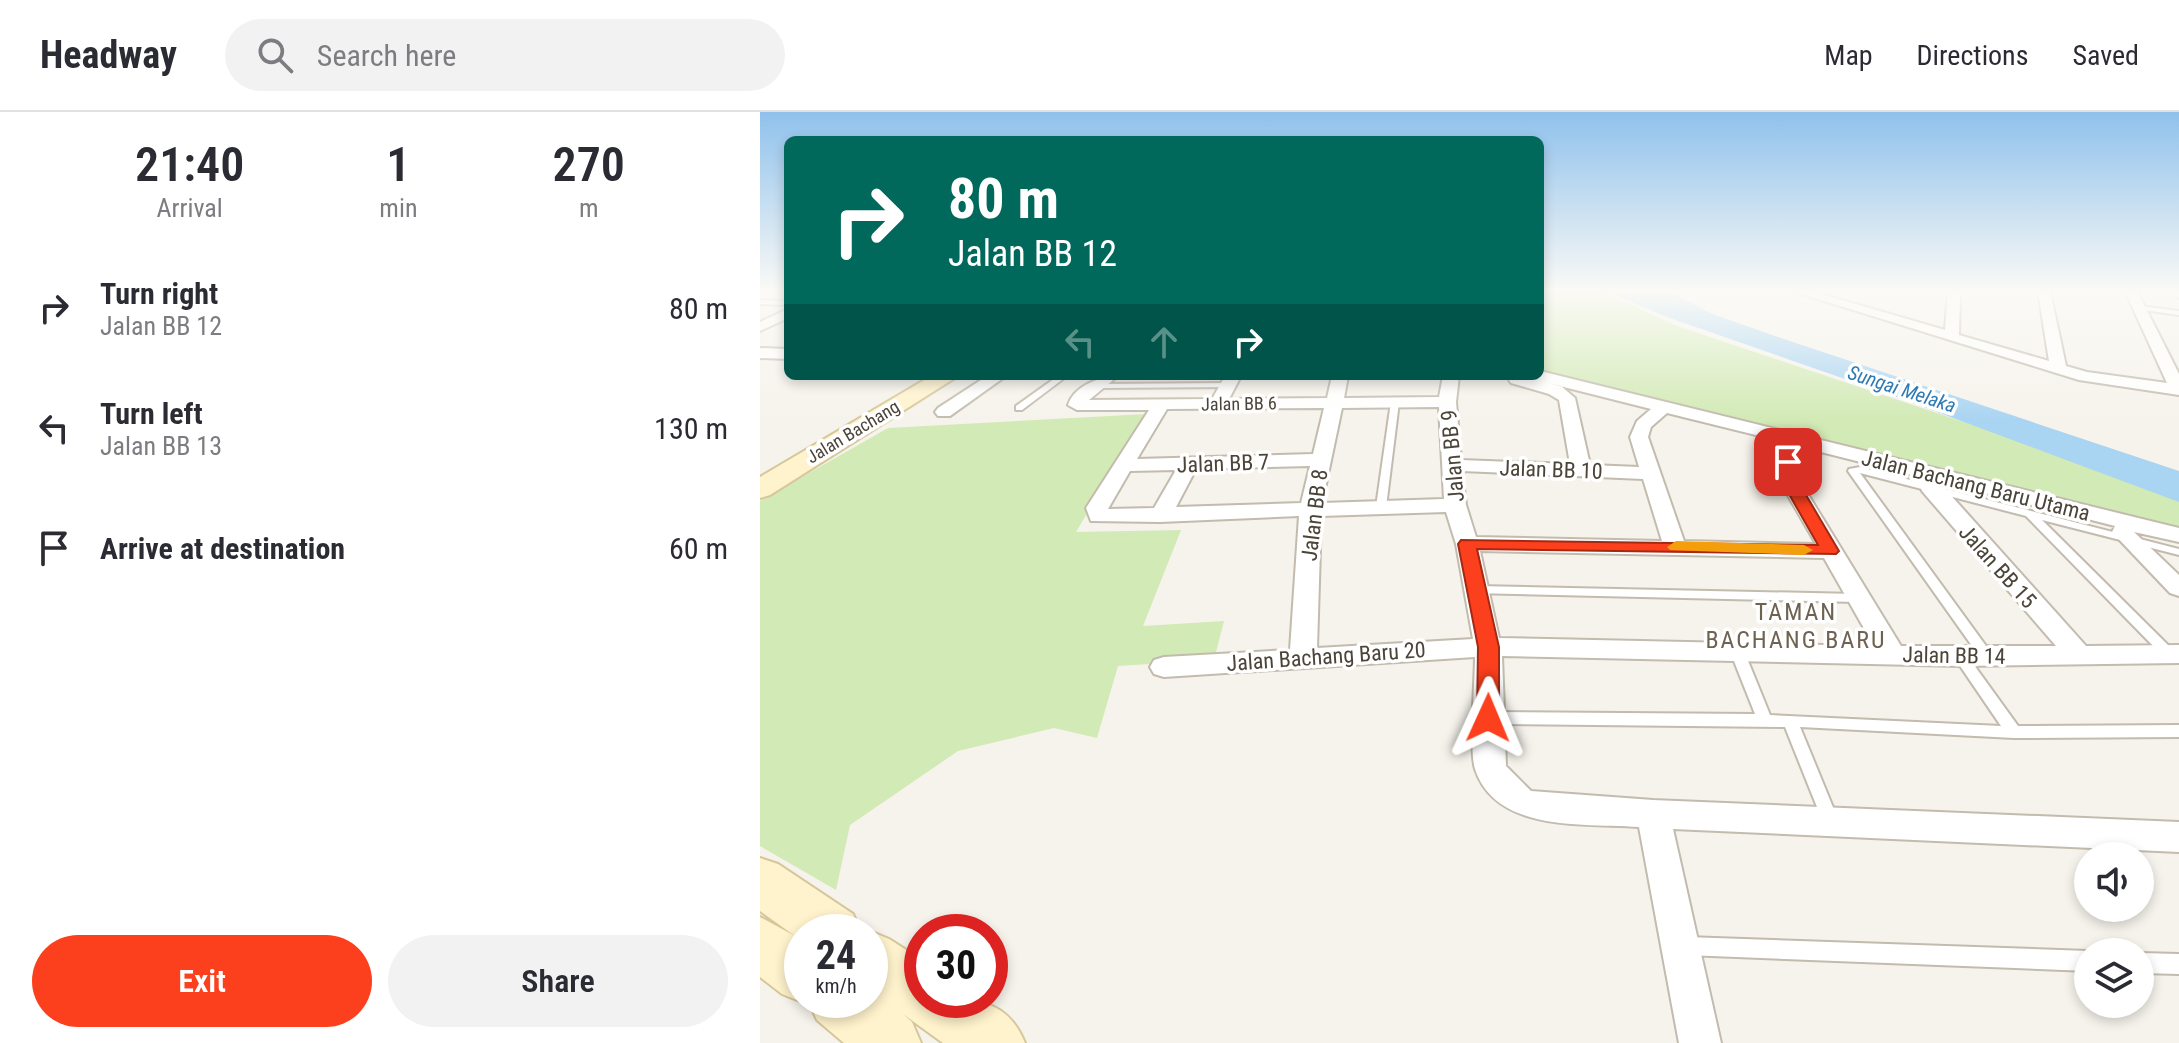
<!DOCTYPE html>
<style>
:root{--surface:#fff;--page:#f2f2f3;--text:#2b2b33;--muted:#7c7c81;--line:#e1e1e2;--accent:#fc3f1d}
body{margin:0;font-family:"Roboto Condensed",sans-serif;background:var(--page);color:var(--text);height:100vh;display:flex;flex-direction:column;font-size:30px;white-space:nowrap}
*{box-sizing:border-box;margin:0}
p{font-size:26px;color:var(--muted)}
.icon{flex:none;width:44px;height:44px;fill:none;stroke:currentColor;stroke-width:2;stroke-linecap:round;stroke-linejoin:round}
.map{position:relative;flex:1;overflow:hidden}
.details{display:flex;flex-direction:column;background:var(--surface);width:760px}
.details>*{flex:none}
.hud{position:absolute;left:24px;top:24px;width:760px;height:244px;border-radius:12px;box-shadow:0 4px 12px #0003;background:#00695c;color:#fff;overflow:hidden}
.fabs{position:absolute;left:1314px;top:730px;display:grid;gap:16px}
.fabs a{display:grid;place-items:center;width:80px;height:80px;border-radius:50%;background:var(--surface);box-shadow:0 4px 12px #0003;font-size:40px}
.speed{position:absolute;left:24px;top:802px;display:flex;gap:16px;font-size:40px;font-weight:700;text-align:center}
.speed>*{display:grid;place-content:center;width:104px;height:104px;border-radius:50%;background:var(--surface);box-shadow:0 4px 12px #0003;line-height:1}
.speed small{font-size:20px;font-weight:400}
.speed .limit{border:12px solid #d22;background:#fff;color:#111}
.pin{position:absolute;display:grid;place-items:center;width:68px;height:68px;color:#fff;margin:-34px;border-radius:16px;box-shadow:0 4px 12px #0006}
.me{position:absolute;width:88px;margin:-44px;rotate:1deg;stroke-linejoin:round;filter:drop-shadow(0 0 6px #0008)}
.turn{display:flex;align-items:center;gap:28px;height:168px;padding:0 32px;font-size:36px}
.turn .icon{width:104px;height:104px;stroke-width:2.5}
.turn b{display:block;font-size:56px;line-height:68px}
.lanes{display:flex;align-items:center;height:76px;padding:0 32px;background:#0003;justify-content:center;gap:40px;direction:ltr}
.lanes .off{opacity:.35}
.eta{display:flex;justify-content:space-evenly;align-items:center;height:136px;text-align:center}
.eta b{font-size:48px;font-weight:600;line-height:56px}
.button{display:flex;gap:16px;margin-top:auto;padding:16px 32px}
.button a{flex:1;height:92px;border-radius:48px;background:var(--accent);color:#fff;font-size:32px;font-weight:600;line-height:92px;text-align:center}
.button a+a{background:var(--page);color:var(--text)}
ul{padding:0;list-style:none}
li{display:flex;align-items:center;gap:24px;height:120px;padding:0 32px}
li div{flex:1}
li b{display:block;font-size:30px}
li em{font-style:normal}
header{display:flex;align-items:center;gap:48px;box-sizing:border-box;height:112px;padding:0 40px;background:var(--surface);border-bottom:2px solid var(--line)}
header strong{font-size:38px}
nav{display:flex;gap:44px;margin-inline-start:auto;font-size:28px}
.search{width:560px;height:72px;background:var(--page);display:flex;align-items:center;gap:20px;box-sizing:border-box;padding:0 28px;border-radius:44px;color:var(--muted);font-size:30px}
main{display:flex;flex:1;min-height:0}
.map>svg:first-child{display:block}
</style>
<header>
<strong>Headway</strong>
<div class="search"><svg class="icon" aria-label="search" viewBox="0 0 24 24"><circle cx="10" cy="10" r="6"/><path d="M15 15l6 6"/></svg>Search here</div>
<nav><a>Map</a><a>Directions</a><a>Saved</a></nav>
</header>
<main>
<section class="details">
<div class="eta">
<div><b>21:40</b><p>Arrival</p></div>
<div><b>1</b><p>min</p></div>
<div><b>270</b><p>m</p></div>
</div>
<ul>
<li><svg class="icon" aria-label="right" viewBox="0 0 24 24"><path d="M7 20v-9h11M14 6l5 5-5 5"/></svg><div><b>Turn right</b><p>Jalan BB 12</p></div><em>80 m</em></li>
<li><svg class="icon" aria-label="left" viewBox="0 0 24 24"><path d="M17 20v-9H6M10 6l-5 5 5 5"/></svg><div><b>Turn left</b><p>Jalan BB 13</p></div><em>130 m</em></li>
<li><svg class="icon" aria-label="arrive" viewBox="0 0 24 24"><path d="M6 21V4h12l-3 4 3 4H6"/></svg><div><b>Arrive at destination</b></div><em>60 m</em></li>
</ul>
<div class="button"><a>Exit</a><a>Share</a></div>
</section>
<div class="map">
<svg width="1419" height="931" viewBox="0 0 1419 931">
<rect width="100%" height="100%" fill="#f6f3ec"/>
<path fill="#d2eab5" d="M780,179H840L917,214L1419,382V420L780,258Z
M386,302L316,420L421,418L383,514L464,509L454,548L358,554L337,626L294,616L198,639L90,713L76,778L0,734V389L128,316Z"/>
<path fill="#a9d4f2" d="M846,179H910L950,201L1015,224L1419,359V390L1134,284L907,205Z"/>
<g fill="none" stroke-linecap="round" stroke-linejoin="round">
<defs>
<path id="lane" d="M1413,179H1419V186L1417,185Z
M0,188L22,189L25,191L22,193L0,192Z
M1379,194L1419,199V203L1377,197V195Z
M298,264H307L262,298H256V294Z
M468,271L472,273L471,275L337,276L333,274L337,272Z
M635,287L639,290L626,395L621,398L616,395L631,290Z
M1100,355L1419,437V443L1282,408L1414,539L1416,542L1414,545H1404L1266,404L1100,361L1234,545L1232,548H1222L1088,359L1089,357Z
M717,474L1097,482L1103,486L1097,490L713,481L711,478Z
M977,534L982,536L984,539L1010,603L1241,614L1194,545L1196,542H1206L1258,614L1419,613V625L1254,626L1040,615L1079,710L1077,715L1071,717L1065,715L1025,615L731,612L726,610L724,606L726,602L731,600L995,602L970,539L972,536Z
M926,825L1328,839L1330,840H1328V859L926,843L919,841L916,834L919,827Z
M1380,841L1419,842V862L1380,861Z"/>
<path id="street" d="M1032,179H1051L1185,218L1188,179H1200L1199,223L1289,249L1278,179H1290L1306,254L1327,260L1407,271L1365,179H1377L1419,262V283L1319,268Z
M28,197V206L0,219V210Z
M0,236L28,237V247L0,246Z
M780,259L1419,416V430L1374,420L1419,463V484L1410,481L1352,420L1355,414L1178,369L1326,534L1419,533V551L1201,554L742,544L746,654L771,679L893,688L1419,710V740L913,717L961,931H919L879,715C825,711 736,721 715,657C709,638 715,569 715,545L404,565L394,562L390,555L394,548L404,545L530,538L539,404L400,410L331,409L326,396L389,298H317L308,293C314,274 340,264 358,264L329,288L452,287L465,264H481L469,287L567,286L572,264H588L584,286L679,285L683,264H699L696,290L701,348L810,352L799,288L789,282L751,271L749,268L753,264L773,267L771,264H780ZM788,271L891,297L877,309L870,325L879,355L830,353L815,286L801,274ZM679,295L684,387L562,391L582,296ZM564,296L553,342L377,347L407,297ZM907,301L1032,332L1018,350L1015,361L1056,432L924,429L888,325L891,315ZM1049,337L1156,364L1162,379L1296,534H1141L1035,361L1038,351ZM550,354L541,391L416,395L436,357ZM416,358L394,396L348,397L370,359ZM702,359L883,367L902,429L716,425L706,393ZM686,400L696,432L713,527L557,536L561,404ZM720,439L1064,446L1114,534L739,526Z
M227,264H246L190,304H178L175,300L178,296Z"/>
<path id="secondary" d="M171,264H198L10,383L0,386V365Z
M0,746L18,752L93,802L101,820H42V888H47L42,890L22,882L0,865V805L35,824L0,799Z
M110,819L129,827L162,848V888C208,888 245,882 265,931H183L143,902L152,910L161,931H84L57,908L48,888H110V820H106Z"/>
</defs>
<use href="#lane" stroke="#c2bbae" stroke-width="4"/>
<use href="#street" stroke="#c2bbae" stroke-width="4"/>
<use href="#secondary" stroke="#d6c79b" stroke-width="4"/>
<use href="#lane" fill="#fff" fill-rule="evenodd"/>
<use href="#street" fill="#fff" fill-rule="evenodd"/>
<use href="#secondary" fill="#fff3cd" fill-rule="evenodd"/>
</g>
<linearGradient id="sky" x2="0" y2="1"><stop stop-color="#8fc1ec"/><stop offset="0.58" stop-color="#fbfaf6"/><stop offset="1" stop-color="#fbfaf6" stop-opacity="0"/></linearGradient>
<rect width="1419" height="309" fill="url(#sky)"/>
<path fill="#fc3f1d" stroke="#a42913" stroke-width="2" d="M1028,345L1035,350L1033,361L1079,439L1076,442L717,437L739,535V606L736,612L728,615L720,612L717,606L718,535L698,432L701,428L1058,433L1017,361L1020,350Z"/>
<path fill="#f59e0b" d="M916,429L1044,433L1053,438L1044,443L910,438L907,435Z"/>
<g text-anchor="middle" stroke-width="7" stroke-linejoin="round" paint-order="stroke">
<g font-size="18" fill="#4b4439" stroke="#fff">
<text transform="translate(479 292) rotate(-1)" y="6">Jalan BB 6</text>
<text transform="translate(93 320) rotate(-31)" y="6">Jalan Bachang</text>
</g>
<g font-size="20" font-style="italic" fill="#2e7ab2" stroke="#fff">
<text transform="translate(1142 277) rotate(18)" y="7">Sungai Melaka</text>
</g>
<g font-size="22" fill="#4b4439" stroke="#fff">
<text transform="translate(692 344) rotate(-95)" y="8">Jalan BB 9</text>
<text transform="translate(463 351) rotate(-2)" y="8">Jalan BB 7</text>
<text transform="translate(791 357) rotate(2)" y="8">Jalan BB 10</text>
<text transform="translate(1216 373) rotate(14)" y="8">Jalan Bachang Baru Utama</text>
<text transform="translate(554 403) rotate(-83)" y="8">Jalan BB 8</text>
<text transform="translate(1238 454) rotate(48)" y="8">Jalan BB 15</text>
<text transform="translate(1194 543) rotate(1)" y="8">Jalan BB 14</text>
<text transform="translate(566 544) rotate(-4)" y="8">Jalan Bachang Baru 20</text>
</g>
<g font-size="24" letter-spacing="2" fill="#6e6250" stroke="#fff">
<text x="1036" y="508">TAMAN<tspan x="1036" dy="28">BACHANG BARU</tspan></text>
</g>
</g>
</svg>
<div class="fabs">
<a><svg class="icon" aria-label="sound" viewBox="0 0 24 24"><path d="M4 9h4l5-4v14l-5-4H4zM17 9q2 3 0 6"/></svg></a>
<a><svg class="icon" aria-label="layers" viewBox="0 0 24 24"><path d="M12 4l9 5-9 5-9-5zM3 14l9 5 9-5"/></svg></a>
</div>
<div class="speed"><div>24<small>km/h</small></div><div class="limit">30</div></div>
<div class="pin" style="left:1028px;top:350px;background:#d93025"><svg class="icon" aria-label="arrive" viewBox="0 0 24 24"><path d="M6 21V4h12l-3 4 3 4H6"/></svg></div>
<svg class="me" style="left:728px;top:606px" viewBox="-20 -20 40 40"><path d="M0-17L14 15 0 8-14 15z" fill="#fc3f1d" stroke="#fff" stroke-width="4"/></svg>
<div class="hud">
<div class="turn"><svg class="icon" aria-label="right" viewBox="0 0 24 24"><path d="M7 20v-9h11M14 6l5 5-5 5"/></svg><div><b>80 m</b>Jalan BB 12</div></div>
<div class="lanes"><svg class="icon off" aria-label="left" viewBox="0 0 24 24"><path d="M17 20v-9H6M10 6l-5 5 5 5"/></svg><svg class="icon off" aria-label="ahead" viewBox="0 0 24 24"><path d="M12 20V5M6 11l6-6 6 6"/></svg><svg class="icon" aria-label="right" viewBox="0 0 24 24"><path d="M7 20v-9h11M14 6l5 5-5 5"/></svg></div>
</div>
</div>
</main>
